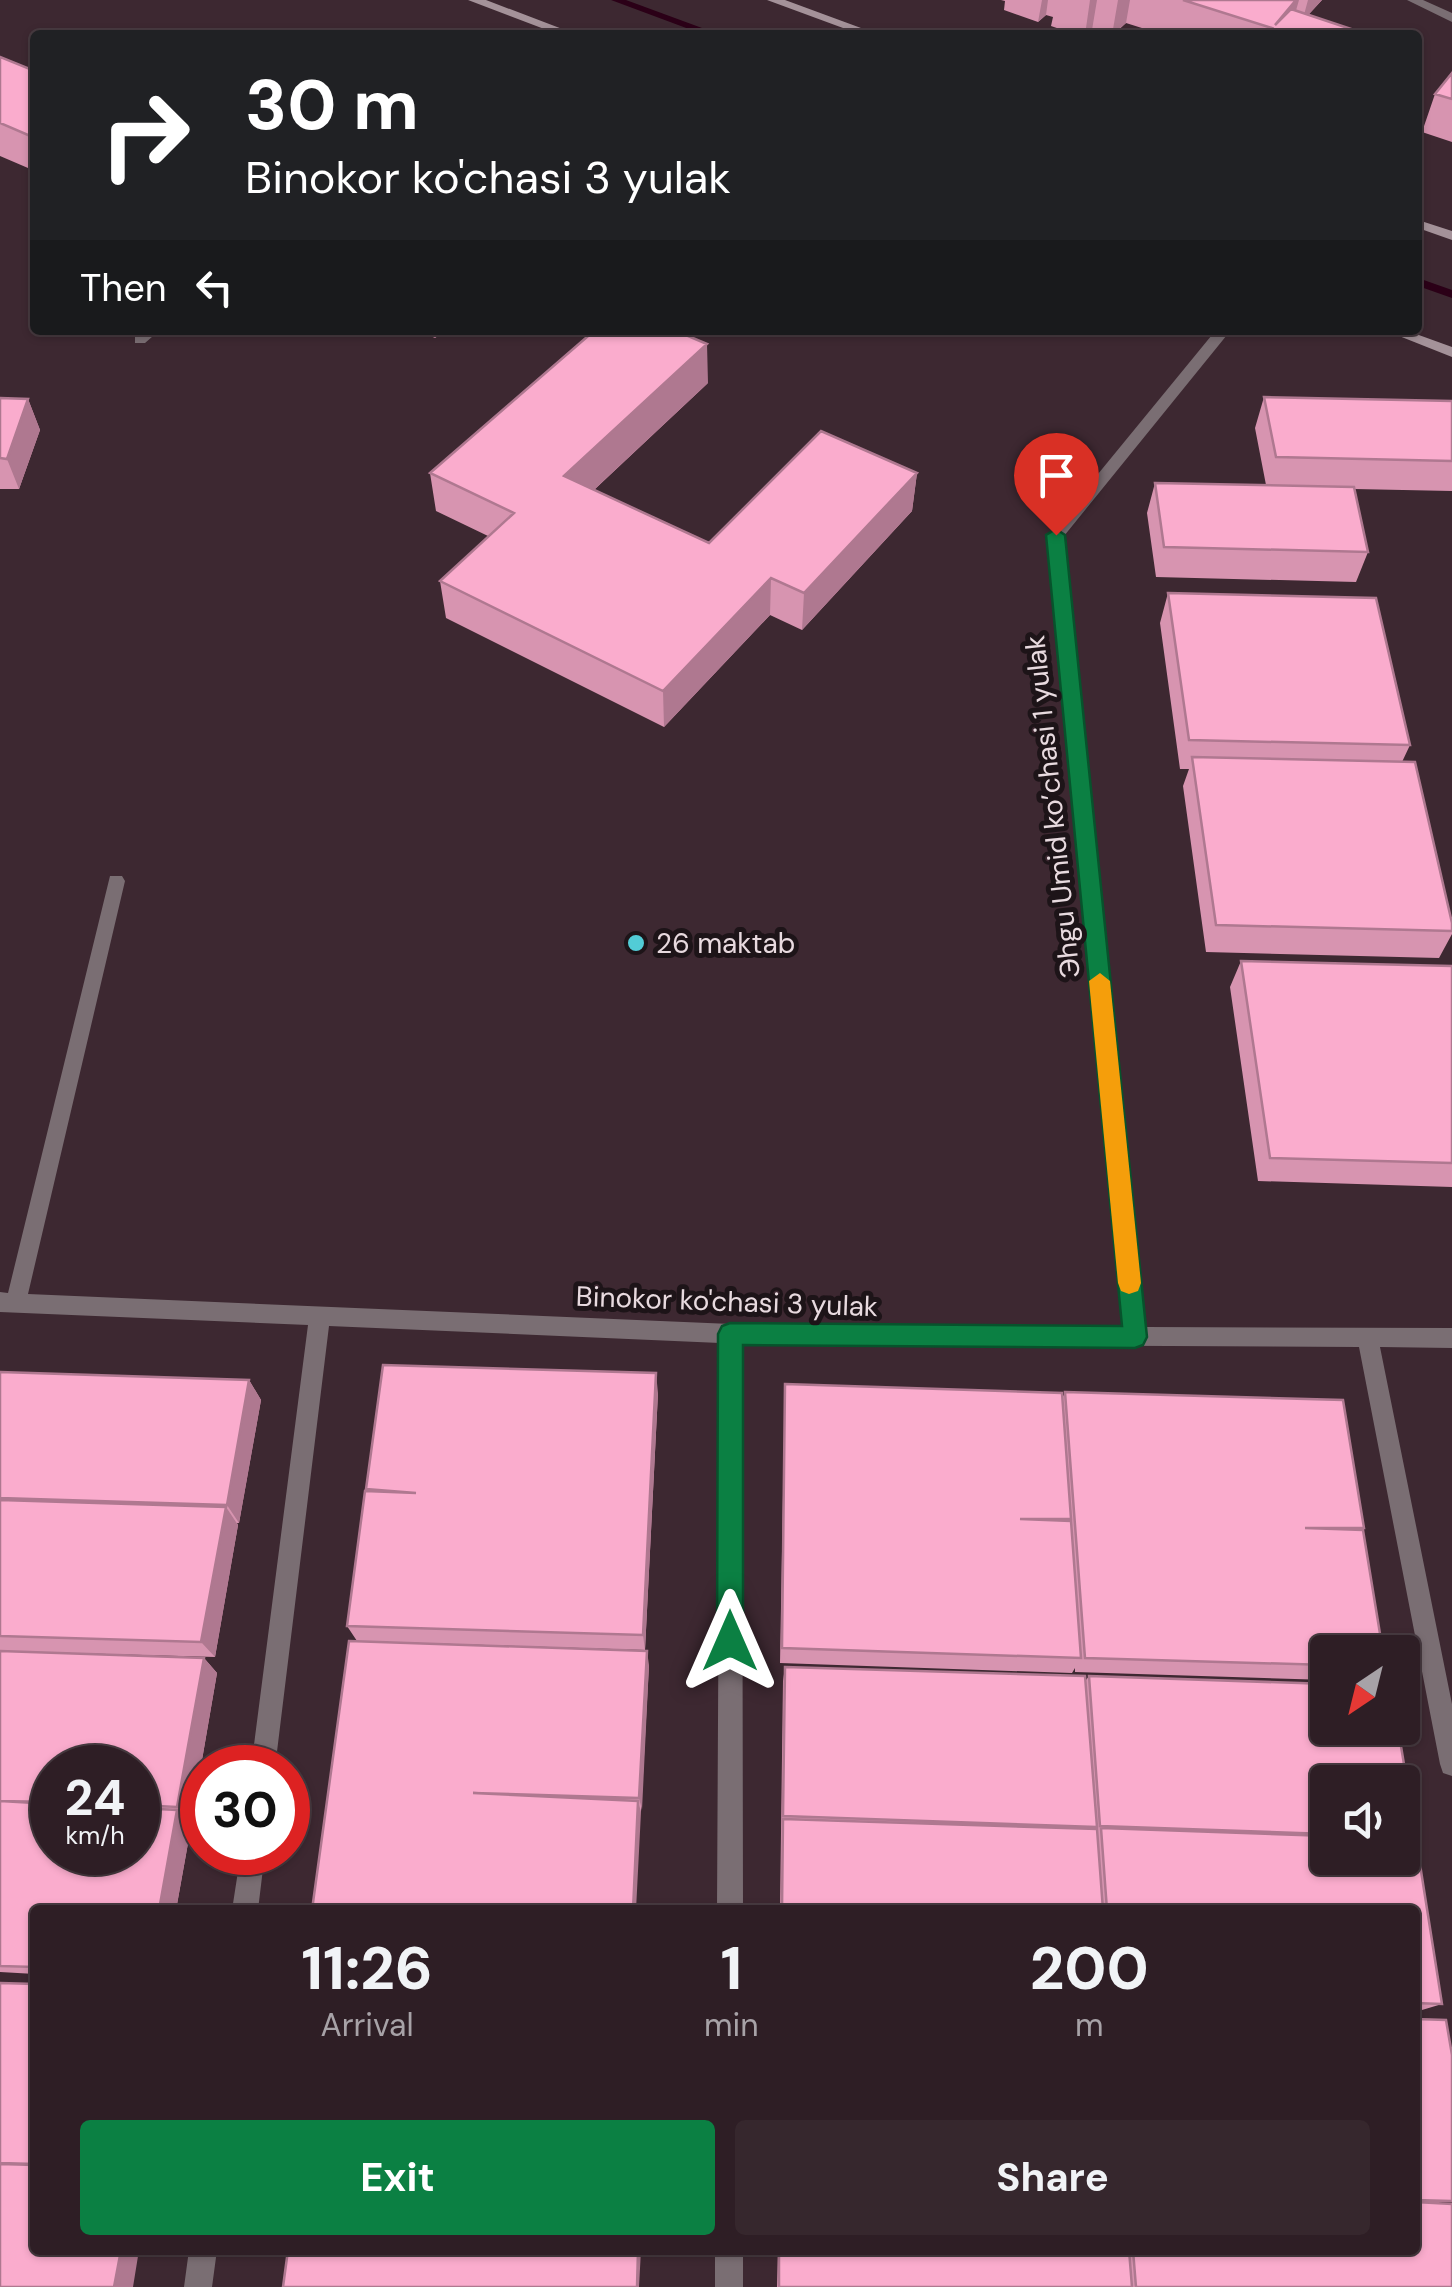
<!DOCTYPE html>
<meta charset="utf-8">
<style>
:root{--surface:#2e1e25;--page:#36272d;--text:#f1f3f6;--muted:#a7a2a7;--line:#493c42;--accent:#0b8043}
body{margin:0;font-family:"DM Sans",sans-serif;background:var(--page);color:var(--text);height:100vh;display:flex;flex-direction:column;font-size:38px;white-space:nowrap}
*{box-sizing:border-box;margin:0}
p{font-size:32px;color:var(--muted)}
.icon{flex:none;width:55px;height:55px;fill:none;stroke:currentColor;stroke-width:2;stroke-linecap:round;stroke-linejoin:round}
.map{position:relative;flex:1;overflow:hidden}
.drawer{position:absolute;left:30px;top:1905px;width:1390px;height:350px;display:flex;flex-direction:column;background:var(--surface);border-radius:10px;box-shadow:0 2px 8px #0004,0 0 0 2px var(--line)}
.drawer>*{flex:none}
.top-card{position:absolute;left:30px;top:30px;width:1392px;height:305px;border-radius:10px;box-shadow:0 2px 8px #0004,0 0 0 2px var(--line);background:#202124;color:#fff;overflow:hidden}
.needle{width:65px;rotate:215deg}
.buttons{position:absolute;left:1310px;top:1635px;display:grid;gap:20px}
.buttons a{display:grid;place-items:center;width:110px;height:110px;border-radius:10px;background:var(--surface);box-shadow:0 2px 8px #0004,0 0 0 2px var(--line);font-size:50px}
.speed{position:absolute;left:30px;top:1745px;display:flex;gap:20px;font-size:50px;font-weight:700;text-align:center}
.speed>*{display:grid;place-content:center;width:130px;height:130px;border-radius:50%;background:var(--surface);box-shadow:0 2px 8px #0004,0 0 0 2px var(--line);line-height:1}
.speed small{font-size:25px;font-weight:400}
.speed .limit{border:15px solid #d22;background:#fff;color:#111}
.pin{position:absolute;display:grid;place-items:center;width:85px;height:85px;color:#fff;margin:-102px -42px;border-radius:50% 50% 50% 0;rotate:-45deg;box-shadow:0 0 10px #0007}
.pin .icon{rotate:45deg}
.me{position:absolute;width:110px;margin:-55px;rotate:0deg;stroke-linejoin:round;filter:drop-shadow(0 0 8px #0008)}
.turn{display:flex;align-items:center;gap:35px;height:210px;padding:0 50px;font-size:45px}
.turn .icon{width:130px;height:130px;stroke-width:2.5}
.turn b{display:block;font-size:70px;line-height:85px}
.then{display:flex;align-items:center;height:95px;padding:0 50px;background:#0003;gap:20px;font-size:38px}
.eta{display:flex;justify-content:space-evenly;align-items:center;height:170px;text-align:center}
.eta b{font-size:60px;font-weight:700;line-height:70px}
.cta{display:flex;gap:20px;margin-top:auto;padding:20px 50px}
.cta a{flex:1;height:115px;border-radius:10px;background:var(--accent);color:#fff;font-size:40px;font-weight:700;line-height:115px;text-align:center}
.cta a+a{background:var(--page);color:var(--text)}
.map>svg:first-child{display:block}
</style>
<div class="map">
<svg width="1452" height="2287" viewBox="0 0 1452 2287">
<rect width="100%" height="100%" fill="#3d2831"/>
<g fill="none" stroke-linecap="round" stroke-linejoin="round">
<path fill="#2b0017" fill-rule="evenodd" d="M611,0H626L721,35H705Z
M1418,278L1452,290V298L1418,286Z"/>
<path fill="#7a6e73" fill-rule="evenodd" d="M1407,0H1423L1452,13V22Z
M144,330H160L145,343H135V337Z"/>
<path fill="#7a6e73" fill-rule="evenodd" d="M1216,330H1231L1064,536L1145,1327L1452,1328V1348L1380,1347L1452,1704V1776L1443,1773L1440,1764L1359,1347L742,1344L743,1910H717L720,1343L329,1326L275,1768H251L308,1325L0,1312V1292L8,1293L110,876H122L125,881L28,1294L731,1324L1123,1326L1048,535Z
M241,1852H265L258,1910H232Z
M189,2250H217L212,2287H184Z
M715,2250H743V2287H715Z"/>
<path fill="#a49299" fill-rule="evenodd" d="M468,0H486L578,35H560Z
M767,0H785L880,35H862Z
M1418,220L1452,231V240L1418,228Z
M1384,330H1405L1452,347V357Z"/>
</g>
<path fill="#d794b0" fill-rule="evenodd" d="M1001,0H1322L1308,15L1369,35H1164L1126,23L1113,35H1106L1092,30L1087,35H1077L1051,26L1053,17L1046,15L1038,22L1004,10L1005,1Z
M0,57L35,71V171L0,156Z
M1452,73V142L1422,132L1435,94Z
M417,330H446L435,338Z
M708,383L594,490L709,543L917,473L912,511L802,630L770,615L664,727L446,618L440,581L488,536L436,511L430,473Z
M1264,397L1452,401V491L1354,489L1368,552L1356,582L1156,577L1147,513L1155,483L1266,485L1255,428Z
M0,398L28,399L40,430L19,489H0Z
M1168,593L1410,745L1402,762L1452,923V934L1439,958L1206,952L1183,786L1189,769H1180L1160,623Z
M1241,961L1452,966V1187L1258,1181L1230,987Z
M0,1372L249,1380L261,1400L239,1523H237L238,1525L215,1657L0,1651Z
M785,1384L1062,1399L1065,1392L1364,1528L1362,1530L1328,1652V1680L1075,1672V1668L1072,1673L780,1663Z
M658,1393L645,1650L357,1641L347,1626L367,1491L366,1489Z
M0,1651L204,1658L217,1673L192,1818H187L192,1821L176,1910H35V1974L0,1972ZM52,1768H138V1852H52Z
M649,1665L641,1812L312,1910Z
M785,1667L1085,1676L1086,1680L1089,1676L1328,1684V1728H1398L1416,1837L1411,1839H1416L1442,2004L1422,2010H1415V1910H780L783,1681ZM1328,1782H1402V1858H1328Z
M778,2250H1415L1452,2287H777Z"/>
<path fill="#af7890" d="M1042,0H1048L1046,15L1038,22Z
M1090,0H1097L1092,30L1087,35H1085Z
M1118,0H1130L1126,23L1112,35Z
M1296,0H1299L1289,35L1275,25Z
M1308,0H1322L1302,22Z
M434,330H446L435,338Z
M707,344L708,383L568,514L564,476Z
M28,399L40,430L19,489L7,459Z
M917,473L912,511L802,630L804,593Z
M771,578L770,615L664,727L663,691Z
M656,1373L658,1393L645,1650L643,1635Z
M249,1380L261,1400L239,1523L227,1505Z
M226,1507L238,1525L215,1657L201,1642Z
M647,1651L649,1665L642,1810L639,1798Z
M204,1658L217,1673L192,1818L177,1807Z
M638,1801L641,1812L636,1910H633Z
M177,1810L192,1821L176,1910H159Z
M121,2250H139L133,2287H114Z
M638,2250H641L639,2287H637Z"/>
<path fill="#faaccd" stroke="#af7890" stroke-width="2.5" d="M1183,0H1296L1275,25L1291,9L1369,35H1265L1272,28Z
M0,57L35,71V138L0,123Z
M1452,73V99L1435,94Z
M595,330H674L707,344L564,476L709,543L821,431L917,473L804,593L771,578L663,691L440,581L514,513L430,473Z
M1264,397L1452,401V461L1276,457Z
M0,398L28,399L7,459L0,458Z
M1155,483L1354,487L1368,552L1164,547Z
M1168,593L1376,598L1410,745L1189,740Z
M1192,757L1415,762L1452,923V931L1216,925Z
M1241,961L1452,966V1163L1270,1158Z
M383,1365L656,1373L643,1635L347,1626L365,1491L416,1493L366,1489Z
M0,1372L249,1380L227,1505L0,1498Z
M785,1384L1062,1393L1071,1519H1020L1071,1521L1081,1658L782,1648Z
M1065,1392L1343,1400L1364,1528H1305L1363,1530L1383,1652H1328V1665L1085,1658Z
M0,1500L226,1507L201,1642L0,1636Z
M349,1641L647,1651L639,1798L473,1793L638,1801L633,1910H312Z
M0,1651L204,1658L177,1807L138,1805V1768H52V1802L0,1801Z
M785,1667L1085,1676L1097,1827L783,1816Z
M1089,1676L1328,1684V1728H1398L1416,1837L1402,1836V1782H1328V1834L1100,1826Z
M0,1801L52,1804V1852H138V1808L177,1810L159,1910H35V1967L0,1966Z
M783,1819L1097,1829L1103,1910H782Z
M1101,1828L1328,1836V1858H1402V1839H1416L1442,2004L1415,2003V1910H1107Z
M0,1983L35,1984V2164L0,2163Z
M1415,2019L1446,2020L1452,2055V2201L1415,2200Z
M0,2164L35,2165V2250H121L114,2287H0Z
M1415,2202L1452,2204V2287H1136L1133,2250H1415Z
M288,2250H638L637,2287H283Z
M779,2250H1129L1132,2287H779Z"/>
<path fill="#0b8043" stroke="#07532c" stroke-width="2.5" d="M1056,529L1065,535L1147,1337L1143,1345L1135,1348L743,1345V1641L739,1651L730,1655L721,1651L717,1641L718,1334L722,1326L730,1323L1122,1326L1046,535Z"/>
<path fill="#f59e0b" d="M1100,973L1110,981L1141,1283L1138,1291L1129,1294L1121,1291L1118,1283L1089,981Z"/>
<circle fill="#52ccd6" stroke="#1d1418" stroke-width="4" cx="636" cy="943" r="10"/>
<g text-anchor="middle" stroke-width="10" stroke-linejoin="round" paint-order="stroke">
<g font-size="28" fill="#e8dadf" stroke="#1d1418">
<text transform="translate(1052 807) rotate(-96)" y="10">Эhgu Umid ko’chasi 1 yulak</text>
<text transform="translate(727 1301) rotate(2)" y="10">Binokor ko'chasi 3 yulak</text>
</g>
<g font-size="28" fill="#e8dadf" stroke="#1d1418" text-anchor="start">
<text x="656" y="953">26 maktab</text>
</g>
</g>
</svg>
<div class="buttons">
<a><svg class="needle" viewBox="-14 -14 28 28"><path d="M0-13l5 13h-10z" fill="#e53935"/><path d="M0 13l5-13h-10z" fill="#a7a2a7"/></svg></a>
<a><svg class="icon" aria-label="sound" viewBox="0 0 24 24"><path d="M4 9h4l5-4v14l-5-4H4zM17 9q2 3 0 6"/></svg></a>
</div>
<div class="speed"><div>24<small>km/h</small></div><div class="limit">30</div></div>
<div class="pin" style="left:1056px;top:535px;background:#d93025"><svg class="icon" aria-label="arrive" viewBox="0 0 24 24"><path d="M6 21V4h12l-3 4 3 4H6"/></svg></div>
<svg class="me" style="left:730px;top:1641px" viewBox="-20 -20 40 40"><path d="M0-17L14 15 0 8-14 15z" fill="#0b8043" stroke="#fff" stroke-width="4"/></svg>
<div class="top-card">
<div class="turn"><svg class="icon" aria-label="right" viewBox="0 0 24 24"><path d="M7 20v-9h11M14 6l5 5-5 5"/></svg><div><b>30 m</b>Binokor ko'chasi 3 yulak</div></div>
<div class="then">Then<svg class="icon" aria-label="left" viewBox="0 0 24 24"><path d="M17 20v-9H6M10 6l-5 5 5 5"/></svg></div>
</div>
<section class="drawer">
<div class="eta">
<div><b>11:26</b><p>Arrival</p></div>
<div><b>1</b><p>min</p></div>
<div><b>200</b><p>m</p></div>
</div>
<div class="cta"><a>Exit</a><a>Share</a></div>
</section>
</div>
